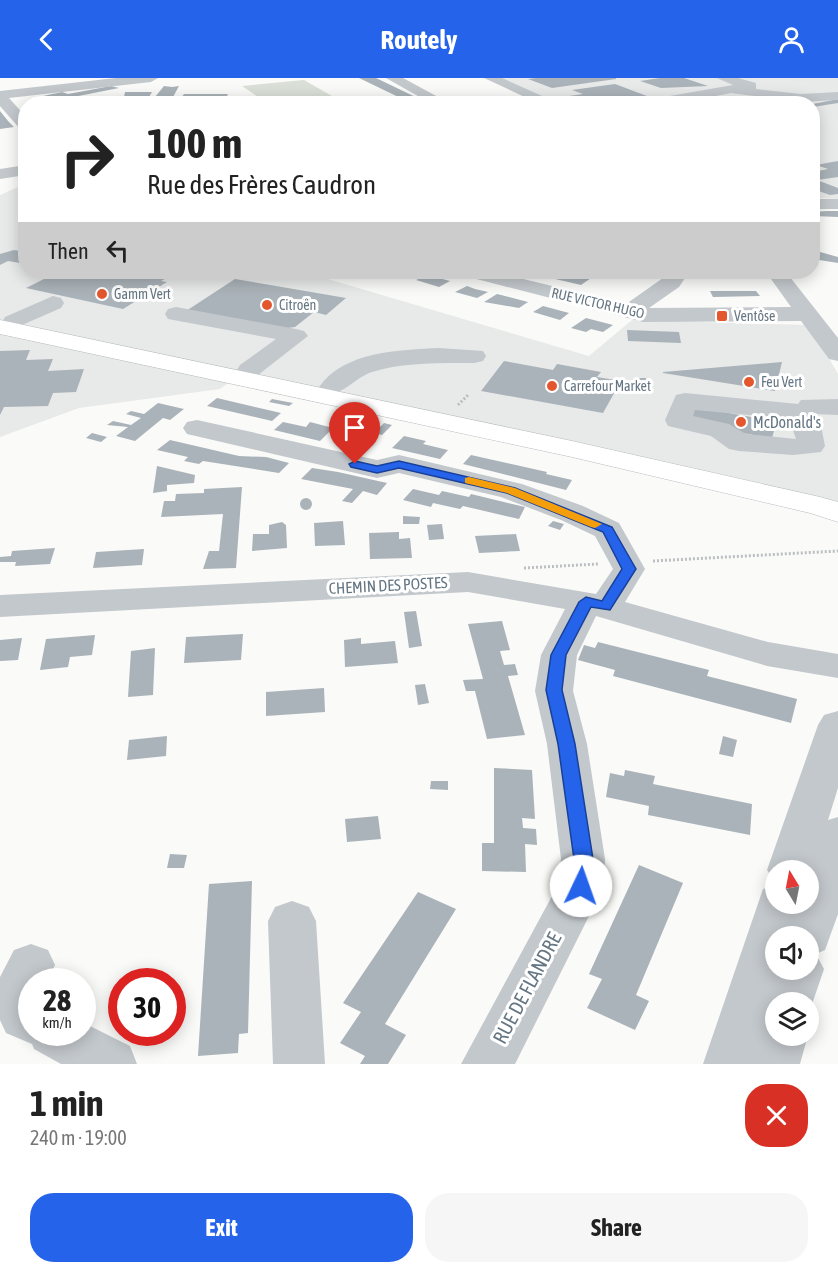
<!DOCTYPE html>
<meta charset="utf-8">
<style>
:root{--surface:#fff;--page:#f6f6f6;--text:#222;--muted:#767676;--accent:#2563eb}
body{margin:0;font-family:"Asap Condensed",sans-serif;background:var(--page);color:var(--text);height:100vh;display:flex;flex-direction:column;font-size:22px;white-space:nowrap}
*{box-sizing:border-box;margin:0}
p{font-size:20px;color:var(--muted)}
.icon{flex:none;width:33px;height:33px;fill:none;stroke:currentColor;stroke-width:2;stroke-linecap:round;stroke-linejoin:round}
.map{position:relative;height:986px;overflow:hidden}
.drawer{display:flex;flex-direction:column;background:var(--surface);flex:1}
.drawer>*{flex:none}
.hud{position:absolute;left:18px;top:18px;width:802px;height:183px;border-radius:24px;box-shadow:0 3px 15px #0003;background:#fff;color:var(--text);overflow:hidden}
.needle{width:39px;rotate:350deg}
.tools{position:absolute;left:765px;top:782px;display:grid;gap:12px}
.tools a{display:grid;place-items:center;width:54px;height:54px;border-radius:50%;background:var(--surface);box-shadow:0 3px 15px #0003;font-size:30px}
.speed{position:absolute;left:18px;top:890px;display:flex;gap:12px;font-size:30px;font-weight:700;text-align:center}
.speed>*{display:grid;place-content:center;width:78px;height:78px;border-radius:50%;background:var(--surface);box-shadow:0 3px 15px #0003;line-height:1}
.speed small{font-size:15px;font-weight:400}
.speed .limit{border:9px solid #d22;background:#fff;color:#111}
.pin{position:absolute;display:grid;place-items:center;width:51px;height:51px;color:#fff;margin:-62px -26px;border-radius:50% 50% 50% 0;rotate:-45deg;box-shadow:0 0 6px #0007}
.pin .icon{rotate:45deg}
.me{position:absolute;width:66px;margin:-33px;rotate:3deg;stroke-linejoin:round;filter:drop-shadow(0 0 4px #0008)}
.turn{display:flex;align-items:center;gap:21px;height:126px;padding:0 30px;font-size:27px}
.turn .icon{width:78px;height:78px;stroke-width:2.5}
.turn b{display:block;font-size:42px;line-height:51px}
.then{display:flex;align-items:center;height:57px;padding:0 30px;background:#0003;gap:12px;font-size:22px}
.round{display:grid;place-items:center;flex:none;width:63px;height:63px;border-radius:24px;background:var(--page)}
.summary{display:flex;align-items:center;justify-content:space-between;height:102px;padding:0 30px}
h1{font-size:36px;font-weight:700;line-height:45px}
.button{display:flex;gap:12px;margin-top:auto;padding:12px 30px}
.button a{flex:1;height:69px;border-radius:24px;background:var(--accent);color:#fff;font-size:24px;font-weight:700;line-height:69px;text-align:center}
.button a+a{background:var(--page);color:var(--text)}
header{display:flex;justify-content:space-between;align-items:center;height:78px;padding:0 30px;background:var(--accent);color:#fff;font-size:27px;font-weight:700}
.map>svg:first-child{display:block}
</style>
<header><svg class="icon" aria-label="back" viewBox="0 0 24 24"><path d="M15 5l-7 7 7 7"/></svg>Routely<svg class="icon" aria-label="person" viewBox="0 0 24 24"><circle cx="12" cy="8" r="4"/><path d="M4 21q1-7 8-7t8 7"/></svg></header>
<div class="map">
<svg width="838" height="986" viewBox="0 0 838 986">
<rect width="100%" height="100%" fill="#fafaf8"/>
<path fill="#e8e9e9" d="M489,0H838V121L813,120V26L546,25Z
M25,106L26,194H304L589,278L632,242L810,247L838,296V425L243,294L220,311L79,330L0,359V117Z"/>
<path fill="#dadfd7" d="M304,2L344,25H267L242,8Z"/>
<path fill="#aab3b9" d="M359,0H376L428,25L413,26Z
M536,0H616V1L552,10L528,1Z
M660,0H684L708,8L661,10L640,3Z
M615,6L647,18L626,21L635,24L623,26H578L562,19L583,16L572,12Z
M111,8L119,10L58,22L43,18L62,14L68,16Z
M164,8L172,9L179,8L173,19H155Z
M125,14H152L149,19H124Z
M184,16H228L226,20H193L200,22L197,26H177L180,22H186L181,20Z
M108,18L122,23L102,25L90,22Z
M729,21L742,26H707L706,24Z
M838,21V25L813,29V26Z
M0,33L8,43L14,49L0,51Z
M838,83V99L817,102L838,110V116L830,117L813,111V94L828,91L816,87Z
M827,133H838V139L813,138V134Z
M14,172L26,174V186L8,183L0,187V176Z
M813,172L838,179V185L813,181Z
M58,194H178L161,203L167,204L123,231L26,210Z
M544,194H574L594,198L581,207L538,197Z
M428,197L435,199L450,203L439,209L416,202Z
M235,201L346,220L326,237L314,234L295,249L280,251L186,233Z
M467,208L475,211L488,214L477,220L455,214Z
M710,213H756L760,218L713,219Z
M497,216L528,224L519,230L484,224Z
M543,228L569,235L560,242L533,234Z
M586,240L613,247L603,254L591,251L586,254L571,250Z
M627,252L679,254L681,265L628,263Z
M30,272L26,282L53,281L48,293L84,291L76,314L53,315L48,328L4,329L0,337V273Z
M504,283L553,292L557,286L601,294L597,299L621,303L603,335L481,313Z
M782,284L775,313L663,295V294Z
M637,300H646L653,314H640Z
M217,320L238,325L281,335L272,343L207,328Z
M272,321L293,325L289,328L269,324Z
M158,325L184,331L170,342L163,340L135,363L116,358L128,349L107,347L113,343L131,347L141,340L126,336L131,333L144,336Z
M701,330L757,340L759,335L793,340L790,349L776,346L772,360L696,347L690,333Z
M283,344L306,349L310,344L333,350L320,363L274,352Z
M384,345L392,347L382,357L374,355Z
M92,355L107,359L101,364L86,360Z
M349,355L368,359L356,371L336,367Z
M404,358L426,363L423,366L448,372L440,381L392,370Z
M170,362L239,378L266,379L289,385L279,395L203,383L199,386L184,383L188,379L157,372Z
M471,377L547,394L546,396L572,402L566,412L463,386Z
M157,388L195,397L194,405L167,407V413L153,415Z
M312,390L338,394L387,405L377,417L363,413L352,425L342,423L353,411L301,401Z
M242,409L236,490L203,491L209,473H219L223,436L161,439L164,423H175L176,416L204,415V411Z
M413,411L439,417L442,413L469,419L471,416L525,429L519,441L463,428L460,431L433,425L431,429L403,422Z
M300 426a6 6 0 1 1 12 0a6 6 0 1 1-12 0Z
M403,438L420,439L419,446H403Z
M343,443L345,467L315,468L314,445Z
M553,443L564,446L560,452L548,448Z
M282,444L286,447L287,470L252,473L253,456H269V447Z
M442,446L444,461L429,462L427,447Z
M399,454V461L410,460L412,480L370,481L369,455Z
M516,456L520,473L479,475L475,458Z
M55,470L50,486L15,488L16,484H0V479L11,478L12,473Z
M144,471L142,487L93,490L96,474Z
M416,533L422,568L409,570L404,534Z
M502,543L510,572L500,573L504,587L515,586L518,597L508,598L525,657L487,661L475,613H466L463,602L483,601L468,546Z
M243,556L241,582L184,585L186,559Z
M95,557L92,577L70,579L68,589L40,592L46,561Z
M22,560L18,582L0,583V562Z
M361,560V566L395,563L398,585L345,589L344,562Z
M598,564L709,592L707,598L797,621L791,645L613,598L615,592L578,582L584,567L595,570Z
M155,570L153,617L128,619L131,573Z
M425,606L429,625L418,627L415,607Z
M324,610L325,634L266,638V614Z
M167,658L166,678L127,682L129,662Z
M723,658L737,662L733,679L719,676Z
M494,690L532,692L535,741L522,740L523,750L536,751L537,767L525,766L526,794L482,793V765H494Z
M625,692L655,698L653,706L752,726L750,757L648,737L649,728L606,719L610,695L624,698Z
M431,703H448V712L430,711Z
M378,738L381,761L347,764L345,741Z
M170,776L187,777L184,790H167Z
M639,787L683,805L636,917L649,923L635,952L587,930L602,901L589,896Z
M252,803L248,955L239,956L238,975L198,978L209,806Z
M418,814L456,831L385,946L406,957L388,986H360L365,978L340,965L361,934L343,925Z
M158,896L157,903H123L124,899Z"/>
<g fill="none" stroke-linecap="round" stroke-linejoin="round">
<defs>
<path id="major" d="M0,242L572,363L820,419L838,424V444L810,435L572,379L0,256Z"/>
</defs>
<use href="#major" stroke="#b5babe" stroke-width="1"/>
<path stroke="#bbbfc2" stroke-width="1.5" stroke-dasharray="1.5 1.5" stroke-linecap="butt" d="M487,26L505,23"/>
<path stroke="#bbbfc2" stroke-width="3" stroke-dasharray="2 2" stroke-linecap="butt" d="M458,327L468,317
M653,483L838,473
M524,490L598,486"/>
<path fill="#c3c8cc" fill-rule="evenodd" d="M116,0H158L151,4L9,20L26,39V53L21,52L0,28V13Z
M386,0H403L451,26H432Z
M484,0H502L560,26H540Z
M717,0H738L756,5V11L801,16L838,14V22L801,24L731,15L674,26H640L647,22L733,7Z
M26,87V97L0,101V91Z
M813,121H838V131H813Z
M462,194H495L626,226L663,200L660,194H680L685,200L679,209L649,230L791,229L766,194H786L838,260V283L829,281L801,243L643,244L465,198Z
M53,218L61,220L64,225L61,230L13,251L5,249L2,244L5,239Z
M176,229L296,251L304,253L308,258L258,297L249,299L240,297L237,292L240,287L276,261L168,241L165,236L168,231Z
M439,270L483,273L486,278L483,283L474,285C440,285 404,284 372,294C353,300 343,320 323,314L319,309C344,273 400,272 439,270Z
M685,315L798,326L801,322L838,321V337L813,336L821,348L825,368L821,374L793,377L739,373L729,371L711,358L668,348L665,342L676,317ZM695,332L789,341L796,361L746,356L729,346L693,338Z
M197,342L377,382L399,377L522,406L583,428L619,445L645,491L625,524L768,564L838,576V600L767,588L596,538L577,577L573,613L587,666L605,781L604,808L515,986H461L558,807L561,781L547,666L535,613L541,577L565,531L468,514L0,539V517L468,494L596,516L613,491L595,458L561,442L501,419L399,395L377,400L187,356L183,350L187,344Z
M838,633V710L828,742L838,739V836L825,872L816,876L824,891L808,938V924H776V957H808L800,986H703L763,811L776,807V825H808V792H776V805L767,792L818,647L824,637ZM776,858H808V891H776Z
M292,823L309,829L316,843L325,986H273L268,843L275,829Z
M31,866L48,872L55,887L48,903H32V954H82V944L130,968L137,986H61L34,971L32,966L6,955L0,942V899L14,872Z"/>
<use href="#major" fill="#fff" fill-rule="evenodd"/>
</g>
<path fill="#2563eb" stroke="#184099" stroke-width="1.5" d="M355,383L377,388L399,383L515,410L612,449L636,491L610,532L591,529L566,577L562,612L575,666L593,781L588,813L581,816L575,813L572,808L574,781L558,666L546,612L551,577L579,524L586,519L602,523L622,491L603,454L507,415L399,390L377,395L351,389L349,386Z"/>
<path fill="#f59e0b" d="M469,399L515,410L602,446L595,450L591,449L507,415L465,405V400Z"/>
<g fill="#e4572e" stroke="#fff" stroke-width="2">
<circle cx="102" cy="216" r="6"/>
<circle cx="267" cy="227" r="6"/>
<rect x="716" y="232" width="12" height="12" rx="3"/>
<circle cx="749" cy="304" r="6"/>
<circle cx="552" cy="308" r="6"/>
<circle cx="741" cy="344" r="6"/>
</g>
<g text-anchor="middle" stroke-width="6" stroke-linejoin="round" paint-order="stroke">
<g font-size="14" fill="#657683" stroke="#fff" text-anchor="start">
<text x="114" y="221">Gamm Vert</text>
<text x="279" y="232">Citroën</text>
<text x="734" y="243">Ventôse</text>
<text x="761" y="309">Feu Vert</text>
<text x="564" y="313">Carrefour Market</text>
</g>
<g font-size="14" fill="#657683" stroke="#fff">
<text transform="translate(598 225) rotate(13)" y="5">RUE VICTOR HUGO</text>
</g>
<g font-size="16" fill="#657683" stroke="#fff" text-anchor="start">
<text x="753" y="350">McDonald's</text>
</g>
<g font-size="16" fill="#657683" stroke="#fff">
<text transform="translate(388 507) rotate(-3)" y="6">CHEMIN DES POSTES</text>
</g>
<g font-size="20" fill="#657683" stroke="#fff">
<text transform="translate(527 910) rotate(-62)" y="7">RUE DE FLANDRE</text>
</g>
</g>
</svg>
<div class="tools">
<a><svg class="needle" viewBox="-14 -14 28 28"><path d="M0-13l5 13h-10z" fill="#e53935"/><path d="M0 13l5-13h-10z" fill="#767676"/></svg></a>
<a><svg class="icon" aria-label="sound" viewBox="0 0 24 24"><path d="M4 9h4l5-4v14l-5-4H4zM17 9q2 3 0 6"/></svg></a>
<a><svg class="icon" aria-label="layers" viewBox="0 0 24 24"><path d="M12 4l9 5-9 5-9-5zM3 14l9 5 9-5"/></svg></a>
</div>
<div class="speed"><div>28<small>km/h</small></div><div class="limit">30</div></div>
<div class="pin" style="left:355px;top:386px;background:#d93025"><svg class="icon" aria-label="arrive" viewBox="0 0 24 24"><path d="M6 21V4h12l-3 4 3 4H6"/></svg></div>
<svg class="me" style="left:581px;top:808px" viewBox="-20 -20 40 40"><circle r="19" fill="#fff"/><path d="M0-13L10 11 0 6-10 11z" fill="#2563eb"/></svg>
<div class="hud">
<div class="turn"><svg class="icon" aria-label="right" viewBox="0 0 24 24"><path d="M7 20v-9h11M14 6l5 5-5 5"/></svg><div><b>100 m</b>Rue des Frères Caudron</div></div>
<div class="then">Then<svg class="icon" aria-label="left" viewBox="0 0 24 24"><path d="M17 20v-9H6M10 6l-5 5 5 5"/></svg></div>
</div>
</div>
<section class="drawer">
<div class="summary"><div><h1>1 min</h1><p>240 m · 19:00</p></div><a class="round" style="background:#d93025;color:#fff"><svg class="icon" aria-label="close" viewBox="0 0 24 24"><path d="M6 6l12 12M18 6L6 18"/></svg></a></div>
<div class="button"><a>Exit</a><a>Share</a></div>
</section>
